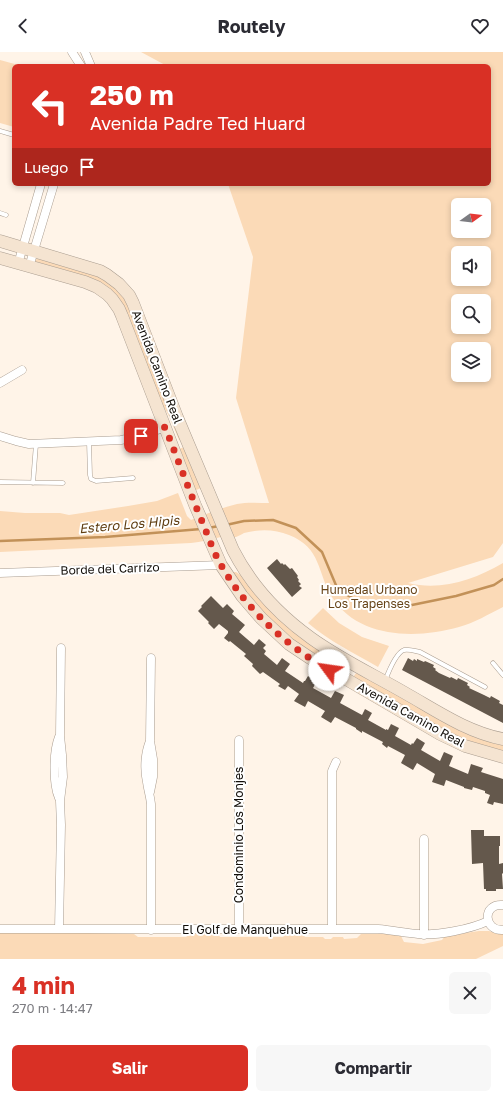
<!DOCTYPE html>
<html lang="es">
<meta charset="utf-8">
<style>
:root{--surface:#fff;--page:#f7f7f7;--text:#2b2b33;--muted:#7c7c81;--accent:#d93025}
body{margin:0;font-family:"Golos Text",sans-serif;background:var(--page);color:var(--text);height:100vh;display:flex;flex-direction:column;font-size:15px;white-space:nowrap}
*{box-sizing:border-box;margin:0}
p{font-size:13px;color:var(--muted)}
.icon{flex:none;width:22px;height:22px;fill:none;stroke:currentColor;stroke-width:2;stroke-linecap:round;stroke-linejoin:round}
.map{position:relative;height:907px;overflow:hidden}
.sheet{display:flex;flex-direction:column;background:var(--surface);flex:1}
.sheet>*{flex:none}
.top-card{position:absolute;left:12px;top:12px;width:479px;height:122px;border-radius:6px;box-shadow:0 2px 6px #0003;background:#d93025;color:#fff;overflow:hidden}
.needle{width:26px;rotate:75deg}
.fabs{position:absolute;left:451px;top:146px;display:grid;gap:8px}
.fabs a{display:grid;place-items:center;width:40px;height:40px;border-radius:6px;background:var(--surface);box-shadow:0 2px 6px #0003;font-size:20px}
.pin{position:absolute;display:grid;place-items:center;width:34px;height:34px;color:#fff;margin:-17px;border-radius:8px;box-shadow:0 2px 6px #0006}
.me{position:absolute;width:44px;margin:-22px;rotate:301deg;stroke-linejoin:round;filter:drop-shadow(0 0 3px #0008)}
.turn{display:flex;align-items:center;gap:14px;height:84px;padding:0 12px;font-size:18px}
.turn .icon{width:52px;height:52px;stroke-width:2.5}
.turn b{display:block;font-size:28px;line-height:34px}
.then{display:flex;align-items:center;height:38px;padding:0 12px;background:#0003;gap:8px;font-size:15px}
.round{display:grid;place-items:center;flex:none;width:42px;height:42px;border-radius:6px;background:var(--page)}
.head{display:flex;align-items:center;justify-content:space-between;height:68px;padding:0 12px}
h1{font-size:24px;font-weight:700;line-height:30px;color:var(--accent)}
.cta{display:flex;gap:8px;margin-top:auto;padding:8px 12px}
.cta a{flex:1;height:46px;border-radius:6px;background:var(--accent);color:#fff;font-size:16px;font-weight:700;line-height:46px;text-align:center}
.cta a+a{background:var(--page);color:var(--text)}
header{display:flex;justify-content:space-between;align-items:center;height:52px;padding:0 12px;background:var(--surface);font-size:18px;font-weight:700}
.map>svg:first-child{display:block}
</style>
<header><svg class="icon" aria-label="back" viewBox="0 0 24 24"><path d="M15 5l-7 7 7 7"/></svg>Routely<svg class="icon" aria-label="heart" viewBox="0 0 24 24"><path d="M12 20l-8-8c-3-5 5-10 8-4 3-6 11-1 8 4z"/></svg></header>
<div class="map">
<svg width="503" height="907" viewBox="0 0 503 907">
<rect width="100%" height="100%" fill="#fff4e8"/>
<path fill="#fbdab7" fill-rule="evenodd" d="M141,0H503V491L493,505L408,531C441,539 474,528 503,511V555C489,562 474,571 459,575C417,587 358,587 332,545C317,521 322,496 289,483C275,477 259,477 244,481C242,482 239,484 236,485C231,486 226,485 221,485C211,487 201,490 191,491L0,500V459L25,461H60L69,463L128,454L157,449L178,441L187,464L191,468C206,462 221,456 237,452C247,450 258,451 269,451L236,346L253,205L228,132H489V14H167ZM458,153H484V179H458ZM458,201H484V227H458ZM458,249H484V275H458ZM458,297H484V323H458Z
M0,8L22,14H14V75L0,71Z
M38,205L94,222L115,234L128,251L181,389L179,388L169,364L158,345L115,244L36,212L35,209Z
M184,395L201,436L194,439L179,397Z
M232,520H236L242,524L348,616L346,618V622L300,593L281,579L246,541Z
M323,556L339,571L362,585L389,594L378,615C354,601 329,589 308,571Z
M356,621L503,692V700L490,698L455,684L356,628L354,624Z
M479,879H489L495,881L503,882V894L476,907H0V881L42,880L134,882L138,885H186L190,882H218L220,885H283L286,882H303L305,885H323L325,887H331L333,885H343L344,887L357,886L361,882H387L401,884L404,890L423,892L442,888L445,884Z"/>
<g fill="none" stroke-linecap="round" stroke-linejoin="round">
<path stroke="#c29158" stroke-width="2.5" d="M226,473L244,469L273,468L296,476L322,500L338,538L365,553L407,554L456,544L494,533L503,527
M208,476L219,474
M0,489L105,485L201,477"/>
</g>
<path fill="#64584c" d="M277,507L281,512L282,511L284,513L285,512L290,517L292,516L298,524L297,525L299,528L298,529L301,532L299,534L302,536L292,545L267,516Z
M211,544L223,556L227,552L234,559L232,562L245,573L239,580L254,593L259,587L266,593L263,596L266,599L264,602L277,613L282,606L290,612L285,619L303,631L304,629H305L308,624L317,629L313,636L331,646L335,639L344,643L340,651L362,663L365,657L372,661L368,668L386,678V677L388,678L391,672L399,676L395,684L411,693L412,691L413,692L417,686L425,691L421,698L440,709L444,700L453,704L449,714L468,722L471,712L483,716L481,720L503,727V752L494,750L493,753L487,751L490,743L485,741V739L473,735L472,738L464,736V735L446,728L444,734L432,730L435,722L417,711L413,718L401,711L405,703L388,694L387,696L382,692L383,690L362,679V681L356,677V676L335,665L331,671L321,665L325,659L308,649L305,655L294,649L299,642L288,634L285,638L278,634L280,632L263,620L260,622L252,614L253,612L244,604L246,602L230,589L229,590L224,586L228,581V579L219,572L214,577L208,571L209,570L198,559L202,555L201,554Z
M408,606L413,609L414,607L417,609V607L424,610L425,609L434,613L433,615L436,617L435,618L439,621L450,626L451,625L457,628L458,626L468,631L467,633L470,635L469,636L484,643L490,646L491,644L500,649L499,651L503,653V671L402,618Z
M471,778H484V784H500V794H499V812L503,811V821L502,822L503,837H496V839H486V837H484L483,811L472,812Z"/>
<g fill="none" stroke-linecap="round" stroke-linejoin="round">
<defs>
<path id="service" d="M0,79L14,83
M0,161L6,163
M89,390L90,423L91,427L96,429L133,426
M0,430L63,431
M33,431L36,392
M493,611L503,623
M385,629C388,621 396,601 404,598C409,597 415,599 420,600L485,635"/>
<path id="minor" d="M72,0L81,14
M85,0L91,14
M18,212L41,132
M29,215L54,132
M0,331L22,318
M0,384L16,389L29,392L121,388L141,384L165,375
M0,521L221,513
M150,689C145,701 144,717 147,730C148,738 150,743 151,752V878
M150,740L153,725V707L150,689L151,606
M59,746C53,732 53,700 59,685
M503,853C482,851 483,879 503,878
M0,877H378C392,878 405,881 418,882C437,884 471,877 488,869
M59,877L61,773L60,749L63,725L62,703L60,684L61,596
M239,877V688
M332,877V719L336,710
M424,883V787"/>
<path id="secondary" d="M0,189L100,219L107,223L119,232L129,243L133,251L177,365L233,498C251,533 279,563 311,586C340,607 374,623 405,641C437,659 467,680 503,687
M0,206L85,230L97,235L107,242L112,247L119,257L122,264L195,453L221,513L242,544L261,566L289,592L310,606L440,682L465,694L503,705"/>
</defs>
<use href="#service" stroke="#aa9d90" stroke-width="5"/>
<use href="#minor" stroke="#aa9d90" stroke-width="9"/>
<use href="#secondary" stroke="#aa9d90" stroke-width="13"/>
<use href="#service" stroke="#fff" stroke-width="4"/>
<use href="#minor" stroke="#fff" stroke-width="8"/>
<use href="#secondary" stroke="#f5e4d1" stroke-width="12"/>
</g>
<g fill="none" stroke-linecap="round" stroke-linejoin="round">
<path stroke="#d93025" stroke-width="7" stroke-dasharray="0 12.6" d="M141,384L165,375C178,408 190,441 204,474C209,487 214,501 221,513C247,558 285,593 329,618"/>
</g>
<g text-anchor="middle" stroke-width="4" stroke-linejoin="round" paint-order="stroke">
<g font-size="12" fill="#110d08" stroke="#fff">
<text transform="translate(157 315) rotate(69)" y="4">Avenida Camino Real</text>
<text transform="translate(110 517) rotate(-2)" y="4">Borde del Carrizo</text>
<text transform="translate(411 663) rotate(29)" y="4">Avenida Camino Real</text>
<text transform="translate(239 783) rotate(-90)" y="4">Condominio Los Monjes</text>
<text x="245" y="882">El Golf de Manquehue</text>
</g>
<g font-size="12" fill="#674419" stroke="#fff">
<text x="369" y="542">Humedal Urbano<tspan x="369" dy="14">Los Trapenses</tspan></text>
</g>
<g font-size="13" font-style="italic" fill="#5f3d11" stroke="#fff">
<text transform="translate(129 472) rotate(-5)" y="5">Estero Los Hipis</text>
</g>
</g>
</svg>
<div class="fabs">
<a><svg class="needle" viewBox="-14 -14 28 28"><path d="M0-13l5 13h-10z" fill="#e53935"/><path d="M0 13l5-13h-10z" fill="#7c7c81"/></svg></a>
<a><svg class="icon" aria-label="sound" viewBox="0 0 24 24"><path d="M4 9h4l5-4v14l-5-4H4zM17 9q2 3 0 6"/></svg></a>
<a><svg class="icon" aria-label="search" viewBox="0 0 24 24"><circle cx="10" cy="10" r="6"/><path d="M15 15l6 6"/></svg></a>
<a><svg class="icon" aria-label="layers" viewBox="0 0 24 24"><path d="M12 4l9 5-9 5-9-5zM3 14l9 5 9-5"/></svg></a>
</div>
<div class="pin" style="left:141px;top:384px;background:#d93025"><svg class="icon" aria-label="arrive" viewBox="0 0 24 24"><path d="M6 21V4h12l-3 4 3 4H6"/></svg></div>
<svg class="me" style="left:329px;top:618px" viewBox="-20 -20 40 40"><circle r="19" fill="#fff"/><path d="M0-13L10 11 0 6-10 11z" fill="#d93025"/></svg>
<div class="top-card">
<div class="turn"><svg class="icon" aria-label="left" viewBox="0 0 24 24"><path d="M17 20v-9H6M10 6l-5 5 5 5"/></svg><div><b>250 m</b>Avenida Padre Ted Huard</div></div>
<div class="then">Luego<svg class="icon" aria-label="arrive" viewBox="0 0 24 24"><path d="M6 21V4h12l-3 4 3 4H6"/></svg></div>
</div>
</div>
<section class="sheet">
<div class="head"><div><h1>4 min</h1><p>270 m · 14:47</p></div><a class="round"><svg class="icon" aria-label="close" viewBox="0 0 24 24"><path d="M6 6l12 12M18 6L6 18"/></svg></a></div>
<div class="cta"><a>Salir</a><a>Compartir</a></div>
</section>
